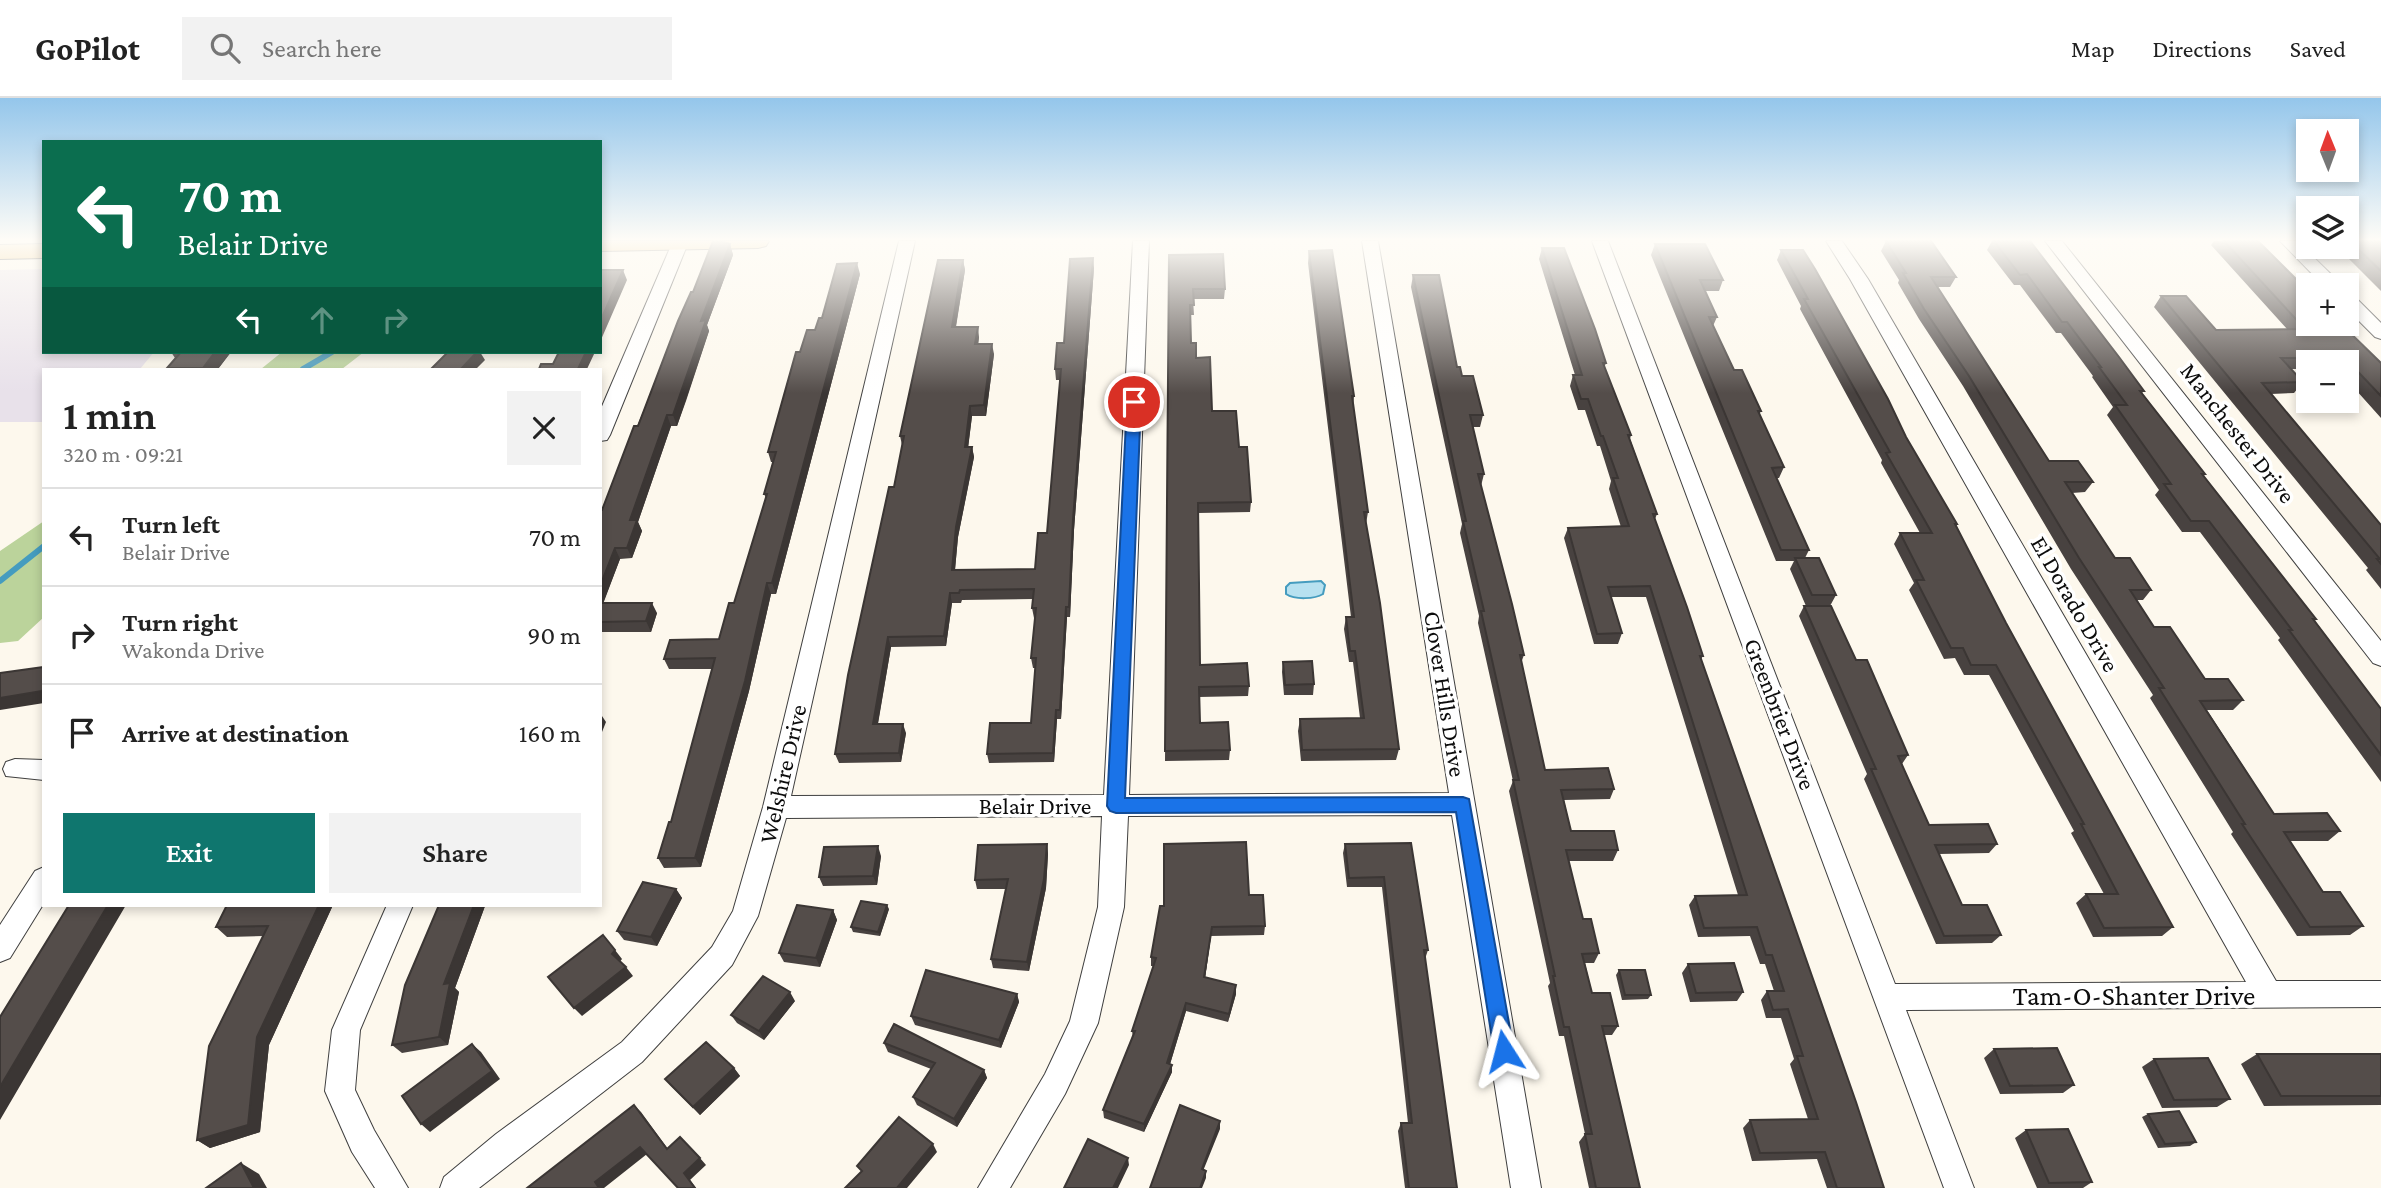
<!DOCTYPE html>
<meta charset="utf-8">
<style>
:root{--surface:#fff;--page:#f2f2f2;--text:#222;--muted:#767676;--line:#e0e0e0;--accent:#0f766e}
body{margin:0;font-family:"Crimson Pro",serif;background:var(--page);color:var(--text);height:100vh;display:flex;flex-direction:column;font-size:26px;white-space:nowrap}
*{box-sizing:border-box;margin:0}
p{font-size:23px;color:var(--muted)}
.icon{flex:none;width:38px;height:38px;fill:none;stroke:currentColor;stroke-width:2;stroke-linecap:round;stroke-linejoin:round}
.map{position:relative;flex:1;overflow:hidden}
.side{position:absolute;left:42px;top:270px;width:560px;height:539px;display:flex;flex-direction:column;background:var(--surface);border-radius:0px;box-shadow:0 4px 10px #0003}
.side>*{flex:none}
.hud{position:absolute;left:42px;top:42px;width:560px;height:214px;border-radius:0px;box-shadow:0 4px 10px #0003;background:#0b6e4f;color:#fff;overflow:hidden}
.needle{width:46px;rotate:359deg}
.tools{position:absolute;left:2296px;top:21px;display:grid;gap:14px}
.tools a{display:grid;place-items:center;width:63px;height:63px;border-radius:0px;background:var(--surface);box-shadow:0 4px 10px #0003;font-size:35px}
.pin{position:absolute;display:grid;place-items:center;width:60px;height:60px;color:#fff;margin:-30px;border:4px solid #fff;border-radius:50%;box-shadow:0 2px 7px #0007}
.me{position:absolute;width:77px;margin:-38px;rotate:351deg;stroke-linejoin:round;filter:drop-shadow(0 0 5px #0008)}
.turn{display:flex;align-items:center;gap:24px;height:147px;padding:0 21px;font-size:32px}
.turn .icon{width:91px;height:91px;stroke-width:2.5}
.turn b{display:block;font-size:49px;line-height:60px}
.lanes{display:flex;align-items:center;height:66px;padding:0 21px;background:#0003;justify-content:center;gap:35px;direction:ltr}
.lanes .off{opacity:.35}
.round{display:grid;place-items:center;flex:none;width:74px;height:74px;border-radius:0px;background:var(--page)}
.summary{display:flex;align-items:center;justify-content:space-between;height:119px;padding:0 21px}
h1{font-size:42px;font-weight:600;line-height:52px}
.cta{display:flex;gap:14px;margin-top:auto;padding:14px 21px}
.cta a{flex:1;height:80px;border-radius:0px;background:var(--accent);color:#fff;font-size:28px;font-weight:600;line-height:80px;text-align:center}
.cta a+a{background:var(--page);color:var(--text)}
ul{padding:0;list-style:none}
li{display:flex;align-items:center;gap:21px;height:98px;padding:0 21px;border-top:2px solid var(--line)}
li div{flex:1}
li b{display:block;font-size:26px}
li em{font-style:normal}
header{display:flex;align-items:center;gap:42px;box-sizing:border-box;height:98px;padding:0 35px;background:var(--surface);border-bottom:2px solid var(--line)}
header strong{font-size:33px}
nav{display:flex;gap:38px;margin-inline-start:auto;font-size:24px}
.search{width:490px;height:63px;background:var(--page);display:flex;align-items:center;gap:18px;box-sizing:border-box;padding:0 24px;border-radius:0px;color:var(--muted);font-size:26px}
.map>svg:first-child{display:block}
</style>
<header>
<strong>GoPilot</strong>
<div class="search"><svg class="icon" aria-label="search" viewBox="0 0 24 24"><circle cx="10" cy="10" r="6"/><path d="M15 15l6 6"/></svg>Search here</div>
<nav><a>Map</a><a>Directions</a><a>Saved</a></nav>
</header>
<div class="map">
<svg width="2381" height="1090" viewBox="0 0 2381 1090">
<rect width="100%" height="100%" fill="#fdf8ed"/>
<path fill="#e8e1ea" d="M44,171V254H154L140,271H44V324H0V172Z"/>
<path fill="#bbd39b" d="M282,254H364L342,271H261Z
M44,423V519L18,543L0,545V453Z"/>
<path fill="#b7e1f0" stroke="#459cbf" stroke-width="2" d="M1321,483L1325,487L1323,496C1315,501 1295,502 1286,496V489L1290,485Z"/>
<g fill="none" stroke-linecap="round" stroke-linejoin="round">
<path stroke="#459cbf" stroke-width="6" d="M303,271L332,254
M0,483L44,448"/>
<defs>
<path id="minor" d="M673,143L688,145L610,337L607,342L600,343V313Z
M899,143H915L791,698L1104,697L1133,143H1149L1129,697L1449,695L1362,143H1378L1541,1090H1511L1452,717L1128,718L1124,809L1098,925L1065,996L1010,1090H978L1045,976L1070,923L1098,809L1102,718L786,720L758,818L732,867L642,964L479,1090H440L444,1079L496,1036L622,944L712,849L733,813L763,709Z
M1592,143H1608L1895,886L2246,884L1850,181L1826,143H1842L1868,181L2276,883H2381V909L1906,912L1974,1090H1944Z
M2045,143H2062L2381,543V568L2373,565Z
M2280,143H2297L2342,187H2323Z
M2347,196L2353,197L2381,225V241L2375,239L2347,211Z
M15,661L44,662V682L6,678L3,671L6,664Z
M44,769V805L10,860L0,864V827L35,773Z
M387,807H413L360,932L355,992L374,1032L408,1090H375L352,1054L325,993L332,932Z"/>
<path id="major" d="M600,143H769L766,148L758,150L600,153Z
M44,146V160L0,161V147Z"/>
</defs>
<use href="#minor" stroke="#3f3f3f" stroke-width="2"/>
<use href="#major" stroke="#1d1d1d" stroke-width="2"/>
<use href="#minor" fill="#fff" fill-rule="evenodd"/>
<use href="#major" fill="#ebbf70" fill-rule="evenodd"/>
</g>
<path fill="#484240" d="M1886,143L1956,179L1950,189H1937L2049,363L2093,384L2085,394L2072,395L2115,460L2151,492L2143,502H2137L2154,529L2205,581L2243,602L2233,612H2207L2274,716L2340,733L2328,743H2290L2323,794L2363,828L2350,837L2297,838L2231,736L2233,734L2150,600L2153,597L2071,471L1963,288L1919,221L1898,185L1899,182L1881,153Z
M1992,143H1994L2144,293L2142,295L2205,376L2204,378L2316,521L2315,523L2381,611V684L2278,542L2280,540L2200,434H2182L2155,397L2159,392L2107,317L2113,309L2092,279L2093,278L2061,235H2056L2020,187H2014L1987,152Z
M2214,143H2258L2381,265V320L2347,282V264H2308V271H2291L2303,284L2294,295L2271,296L2381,427V491L2366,472L2368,470L2154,209L2161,198L2216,232L2287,231L2211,147Z
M2347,143H2379L2381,144V193L2337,149H2347Z
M730,146L733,157L707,227L709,233L686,303L677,328H671L638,424L642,433L632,460L620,461L603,505L657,515L651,534H600V412H602L693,194Z
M1655,146L1723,182L1719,193H1705L1717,219L1713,228L1734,272L1761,313L1759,317L1784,369L1779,380H1777L1809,452L1805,460L1836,497L1830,508L1856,562L1908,657L1902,666L1929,727L1997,746L1989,755L1939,756L1962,807L2001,837L1992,845L1936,846L1864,681L1867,676L1799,518L1804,508H1806L1790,471L1794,463H1776L1651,157Z
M1542,150L1606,265L1604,270L1631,337L1630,341L1657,416L1655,421L1703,558L1701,561L1884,1090H1827L1817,1061L1752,1063L1743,1030L1750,1022L1808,1021L1790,966L1794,961L1781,920H1766L1761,902L1767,893H1774L1765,866H1760L1750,838L1698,839L1689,807L1695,798L1738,797L1646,499H1611L1622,535L1618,546H1594L1564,440L1568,430L1621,429L1609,391L1611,383L1600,348H1597L1585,312H1578L1570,288L1573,277H1575L1539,161Z
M1781,152L1906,339L1957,426L1956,429L2006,525L2173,829L2162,838L2093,839L2076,805L2086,796H2104L2071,735L2074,733L1989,577H1964L1955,560L1944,561L1909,492L1914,485L1894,446L1900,435H1920L1881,365L1882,362L1800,211L1801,208L1777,162Z
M1309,153L1354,298L1353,308L1368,414L1366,426L1399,651L1396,662L1301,663L1298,633L1300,621L1360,620L1353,564H1349L1344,531L1346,519H1351L1308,165Z
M1169,157L1225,191L1224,201H1193L1194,217H1190L1191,245L1212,313L1239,349L1251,404L1250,414L1198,415L1200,567L1249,588L1248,598L1199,599L1200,625L1230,652L1229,662L1165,663Z
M963,162L965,172L956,229L979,239L978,246L994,256L986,318H972L968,349H972L974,359L958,439L955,472L1035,471L1047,435L1060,282H1056L1055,271L1064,245L1094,170L1074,432L1070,519H1067L1061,621H1057L1054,664L989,665L987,656L1031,625L1035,570H1033L1031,560L1035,520H1034L1032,510L1033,501L962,502L961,505H952L946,548L891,549L878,626L906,635L901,664L839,665L835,656L894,389L902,347L900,338Z
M860,176L776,496H771L749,593L701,769L664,770L658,760L671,724L712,571H669L664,561L719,541L734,505L766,400L764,396L773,364H771L768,354L800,254L822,220Z
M1413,177L1457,269L1483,317L1480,329H1473L1484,376L1481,388L1524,557L1521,565L1545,672L1614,691L1610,701L1564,702L1571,733L1618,752L1613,763H1569L1583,821L1599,855L1594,865H1585L1592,895L1618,928L1612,937H1604L1640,1090H1589L1579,1044L1585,1036L1564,938H1559L1548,888L1550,885L1509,693L1513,683L1478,525L1479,518L1460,435L1462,426L1411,189Z
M171,254H231L218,271H169L167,270L175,260Z
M1283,564L1314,586L1313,597H1284L1282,574Z
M1411,745L1428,852L1425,861L1457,1090H1405L1398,1033L1401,1025H1408L1382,789H1347L1343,755L1345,746Z
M1047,746L1048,756L1046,790L1029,873L993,870L991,861L1006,791H977L975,782Z
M881,758L877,787L823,788L819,779Z
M676,791L682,800L657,848L624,842L617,833Z
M1249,797L1265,828L1264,837L1211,838L1205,880L1236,887V896L1228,924L1186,913L1170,966L1172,967V974L1144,1034L1104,1020L1103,1012L1133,939L1132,933L1153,868H1151V859L1164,808Z
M333,807L269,947L260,1034L210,1050L197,1042L263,838L227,839L216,829Z
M439,807H490L485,808L455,890L459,894L448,947L402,955L392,947Z
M889,811L880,838L853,834L851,829Z
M833,812L837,822L820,869L784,864L779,855Z
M1688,866L1743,894L1737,903L1690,904L1682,875Z
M1619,872L1651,897L1648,901L1622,902L1616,877Z
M1017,896L1019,904L1001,950L915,927L911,918Z
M795,903L764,942L737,925L731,917Z
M884,945L984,972L987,980L957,1029L917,1007L913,999L931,971L888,954Z
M1994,951L2074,987L2063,995L2000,996L1984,960Z
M2257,956H2381V1007L2264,1008L2241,966Z
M2154,961L2230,1001L2217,1009L2162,1010L2142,969Z
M734,970L740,978L700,1017L672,989L665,981Z
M2148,1016L2196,1044L2190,1048L2158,1050L2142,1019Z
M2026,1032L2092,1084L2083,1090H2037L2015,1040Z"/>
<path fill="#3b3634" d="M730,146L733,157L707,227L709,233L677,328L673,317L701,223Z
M1093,160L1094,170L1074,432L1070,519L1069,509L1073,422Z
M963,162L965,172L954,239L952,229Z
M857,165L860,176L776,496L772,485Z
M623,172L627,182L600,244V224Z
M978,229L979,239L977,256L975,246Z
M992,246L994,256L986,318L984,307Z
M215,254H231L218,271H204L203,270Z
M477,254H480L485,262L476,271H461Z
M586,254H595L587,271H578Z
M970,308L972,318L967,359L965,349Z
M667,317L671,328L638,424L642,433L632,460L627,450L630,422Z
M972,349L974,359L958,439L954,482L952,472L956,429Z
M615,450L620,461L600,514V488Z
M767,485L771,496L749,593L701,769L695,760Z
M950,495L952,505L946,548L944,538Z
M652,505L657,515L651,534L646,523Z
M1066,509L1067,519L1061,621L1060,612Z
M888,539L891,549L876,636L873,626Z
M44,590V605L0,612V600Z
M1056,612L1057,621L1054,664L1053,655Z
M600,615L606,624L600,639Z
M903,626L906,635L901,664L899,655Z
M1047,746L1048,756L1046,790L1029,873L1027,864Z
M878,748L881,758L877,787L873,778Z
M676,791L682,800L657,848L651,839Z
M108,807H126L0,1022V989Z
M319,807H333L269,947L260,1034L210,1050L197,1042L257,939Z
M474,807L485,808L455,890L459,894L448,947L439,939L444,886Z
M887,807L889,811L880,838L878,834Z
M833,812L837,822L820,869L816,860Z
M1212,829L1211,838L1204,888V879Z
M615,852L622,861L619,865L612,856Z
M626,869L633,878L582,918L574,910Z
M1236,887V896L1228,924L1229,916Z
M790,894L795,903L764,942L759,933Z
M1017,896L1019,904L1001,950L999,942Z
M1186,905V913L1168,973L1167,965Z
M472,946L481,954L500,981L430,1034L421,1026Z
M1172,967V974L1144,1034V1026Z
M734,970L740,978L700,1017L693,1009Z
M984,972L987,980L957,1029L954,1021Z
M634,1007L641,1014L673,1058L667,1051Z
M1220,1023V1031L1201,1078L1202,1071Z
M933,1046L937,1054L907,1090H897Z
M640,1049L647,1056L604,1090H599L595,1084Z
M700,1060L706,1067L690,1082L696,1090H695L684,1075Z
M1128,1060L1129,1067L1118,1090H1113Z
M241,1065L259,1076L267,1090H254Z
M1206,1073V1080L1202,1090H1200Z"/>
<path fill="#544d4a" stroke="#3b3634" stroke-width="2" d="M713,143H720L730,146L701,223L706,222L673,317H667L630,422H637L627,450H615L600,488V412H602L634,328H638L678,223L691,194H693Z
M1886,143H1931L1956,179H1931L2049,363H2078L2093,384H2065L2115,460H2130L2151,492H2130L2154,529H2170L2205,581H2228L2243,602L2200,603L2274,716L2327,715L2340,733L2284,734L2323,794H2340L2363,828L2310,829L2242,726H2245L2159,590H2164L2079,460L1969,278L1924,211L1903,175H1906Z
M1994,143H2030L2119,259L2144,293H2140L2205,376H2202L2316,521H2313L2381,611V657L2289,532H2292L2209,423H2191L2164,386H2171L2115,307H2127L2099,269H2101L2067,224H2062L2027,176L2020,177Z
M2224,143H2258L2308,193V226H2341L2381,265V298L2345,260H2281L2303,284L2262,285L2381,427V466L2377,461H2380L2161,198H2186L2216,232L2305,231Z
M2350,143H2379L2381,144V173Z
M1655,146H1705L1723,182H1700L1717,219H1709L1734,272H1742L1761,313H1758L1784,369L1772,370L1809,452H1781Z
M1542,150H1564L1595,231L1606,265H1603L1631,337H1628L1657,416H1653L1687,509L1703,558H1700L1856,1004L1884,1090H1837L1825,1054L1760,1055L1750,1022L1818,1021L1797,958H1803L1788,911L1773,912L1767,893H1784L1772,857H1766L1757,829L1704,830L1695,798L1747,797L1650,488L1608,489L1622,535L1597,536L1568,430L1629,428L1613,380H1618L1603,338H1601L1588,301H1581L1573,277H1582Z
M1332,152L1354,298H1352L1368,414H1364L1380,505L1399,651L1302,652L1300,621L1364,620L1355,553H1350L1346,519H1354L1309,153Z
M1781,152H1803L1815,171L1888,301L1906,339L1957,426H1955L2006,525L2173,829L2104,830L2086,796H2118L2081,726H2084L1996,567H1971L1963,550H1951L1916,482H1924L1900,435H1932L1886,355L1890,354L1804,201H1808Z
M1223,156L1225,191H1193L1194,207H1190L1191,245H1196V260L1210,259L1212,313H1236L1239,349H1247L1251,404L1198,405L1200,567L1247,565L1249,588L1199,589L1200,625L1228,624L1230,652L1165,653L1169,157Z
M1093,160L1073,422L1069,509H1066L1060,612H1056L1053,655L987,656L990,625H1031L1036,560H1031L1036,510H1032L1034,491L960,492L959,495H950L944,538L888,539L873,626H903L899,655L835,656L848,577L889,389H894L904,338H900L938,162H963L952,229H978L975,246H992L984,307L970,308L965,349H972L956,429L952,472L1035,471L1038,435H1047L1061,271H1055L1057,245H1064L1070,161Z
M857,165L772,485H767L745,583L695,760H658L669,724H671L715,560L664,561L670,542L719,541L729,505H734L767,396H764L776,354H768L796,254H800L807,232H815L819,220H822L837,166Z
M600,172H623L600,224Z
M1413,177H1439L1457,269H1460L1462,278H1473L1483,317H1470L1484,376H1478L1512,506L1524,557H1520L1545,672L1608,670L1614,691L1561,692L1571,733H1614L1618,752H1566L1583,821H1591L1599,855L1582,856L1592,895H1610L1618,928H1602L1640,1090H1596L1585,1036H1592L1569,929H1564L1553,878H1555L1513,682H1519L1481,513H1484L1463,423H1466Z
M181,254H215L203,270H167Z
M448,254H477L461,271H431Z
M559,254H586L578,271H539L541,266H553Z
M1795,460H1819L1836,497H1812Z
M600,505H652L646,523L600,524Z
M1804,508H1831L1856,562H1867L1908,657L1898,658L1929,727L1988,726L1997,746L1935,747L1962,807H1987L2001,837L1944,838L1871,671H1876Z
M1312,563L1314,586L1285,587L1283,564Z
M44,569V590L42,593L0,600V575Z
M1246,744L1249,797H1263L1265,828L1212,829L1204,879L1236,887L1229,916L1186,905L1167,965L1172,967L1144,1026L1103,1012L1135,933H1132L1156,860L1151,859L1160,808H1164V746Z
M1411,745L1428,852H1424L1457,1090H1409L1401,1025H1412L1384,779L1349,780L1345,746Z
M1047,746L1044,781L1027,864L991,861L1008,781L975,782L978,747Z
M878,748L873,778L819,779L824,749Z
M643,784L676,791L651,839L617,833Z
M861,803L887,807L878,834L851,829Z
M69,807H108L0,989V919Z
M227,807H319L257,939L248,1027L197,1042L209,948L268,828L216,829Z
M439,807H474L444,886L450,885L439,939L392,947L405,887Z
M797,807L833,812L816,860L779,855Z
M603,837L615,852L612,856L626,869L574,910L548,879Z
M1734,865L1743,894L1696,895L1688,866Z
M926,872L1017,896L999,942L911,918Z
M1619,872H1645L1651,897H1625Z
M763,878L790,894L759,933L731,917Z
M894,926L984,972L954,1021L913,999L935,965L884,945Z
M706,944L734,970L693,1009L665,981Z
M472,946L492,973L421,1026L402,998Z
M2057,950L2074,987L2010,988L1994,951Z
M2257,956H2381V998H2281Z
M2208,960L2230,1001L2174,1002L2154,961Z
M634,1007L667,1051L680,1039L700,1060L684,1075L695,1090H678L640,1049L595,1084L599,1090H527Z
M1180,1007L1220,1023L1202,1071L1206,1073L1200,1090H1150Z
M2179,1013L2196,1044L2165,1046L2148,1016Z
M899,1019L933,1046L897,1090H845L862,1073L857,1068Z
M2068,1031L2092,1084L2049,1085L2026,1032Z
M1088,1041L1128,1060L1113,1090H1064Z
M241,1065L254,1090H206Z"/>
<linearGradient id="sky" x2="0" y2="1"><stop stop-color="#94c6eb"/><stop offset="0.48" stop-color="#fefcf7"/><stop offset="1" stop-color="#fefcf7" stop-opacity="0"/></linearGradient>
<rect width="2381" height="295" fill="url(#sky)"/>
<path fill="#1a73e8" stroke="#114b97" stroke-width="2" d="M1134,300L1141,304L1125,700L1463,699L1469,701L1514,953L1511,960L1504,963L1496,960L1494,953L1456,714L1116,715L1110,713L1107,708L1127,304Z"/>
<g text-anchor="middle" stroke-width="7" stroke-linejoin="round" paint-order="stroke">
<g font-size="24" fill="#0c0c0c" stroke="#fff">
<text transform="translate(2238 335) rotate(52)" y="8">Manchester Drive</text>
<text transform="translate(2075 506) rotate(60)" y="8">El Dorado Drive</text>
<text transform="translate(1445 596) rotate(81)" y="8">Clover Hills Drive</text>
<text transform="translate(1780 616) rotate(69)" y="8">Greenbrier Drive</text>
<text transform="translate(783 676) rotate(-77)" y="8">Welshire Drive</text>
<text x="1035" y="716">Belair Drive</text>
</g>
<g font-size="28" fill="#0c0c0c" stroke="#fff">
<text x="2134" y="907">Tam-O-Shanter Drive</text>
</g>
</g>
</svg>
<div class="tools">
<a><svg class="needle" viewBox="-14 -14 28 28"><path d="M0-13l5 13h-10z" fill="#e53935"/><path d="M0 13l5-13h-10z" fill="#767676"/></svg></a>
<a><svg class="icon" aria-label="layers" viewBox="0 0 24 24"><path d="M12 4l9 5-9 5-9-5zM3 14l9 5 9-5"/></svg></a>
<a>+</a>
<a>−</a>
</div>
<div class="pin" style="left:1134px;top:304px;background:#d93025"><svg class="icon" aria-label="arrive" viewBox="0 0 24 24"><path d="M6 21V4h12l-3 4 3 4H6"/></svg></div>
<svg class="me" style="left:1504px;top:953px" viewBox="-20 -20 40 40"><path d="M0-17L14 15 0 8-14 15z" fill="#1a73e8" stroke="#fff" stroke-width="4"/></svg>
<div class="hud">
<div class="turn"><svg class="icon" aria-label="left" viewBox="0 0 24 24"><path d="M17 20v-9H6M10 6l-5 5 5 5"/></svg><div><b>70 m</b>Belair Drive</div></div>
<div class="lanes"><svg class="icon" aria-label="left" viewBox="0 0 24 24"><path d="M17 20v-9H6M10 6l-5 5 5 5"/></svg><svg class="icon off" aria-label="ahead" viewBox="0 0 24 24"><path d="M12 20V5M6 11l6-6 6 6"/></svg><svg class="icon off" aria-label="right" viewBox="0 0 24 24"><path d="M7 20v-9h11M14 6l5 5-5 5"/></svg></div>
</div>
<section class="side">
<div class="summary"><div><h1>1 min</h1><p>320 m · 09:21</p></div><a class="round"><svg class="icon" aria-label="close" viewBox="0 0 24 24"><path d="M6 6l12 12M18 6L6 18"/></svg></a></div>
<ul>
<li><svg class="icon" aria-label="left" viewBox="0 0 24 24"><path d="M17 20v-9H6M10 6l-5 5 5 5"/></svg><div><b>Turn left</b><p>Belair Drive</p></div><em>70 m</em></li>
<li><svg class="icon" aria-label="right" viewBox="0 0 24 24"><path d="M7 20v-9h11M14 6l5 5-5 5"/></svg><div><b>Turn right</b><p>Wakonda Drive</p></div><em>90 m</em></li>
<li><svg class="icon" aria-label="arrive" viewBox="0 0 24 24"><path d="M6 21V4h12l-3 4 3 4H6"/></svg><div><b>Arrive at destination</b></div><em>160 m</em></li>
</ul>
<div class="cta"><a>Exit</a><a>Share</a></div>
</section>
</div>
